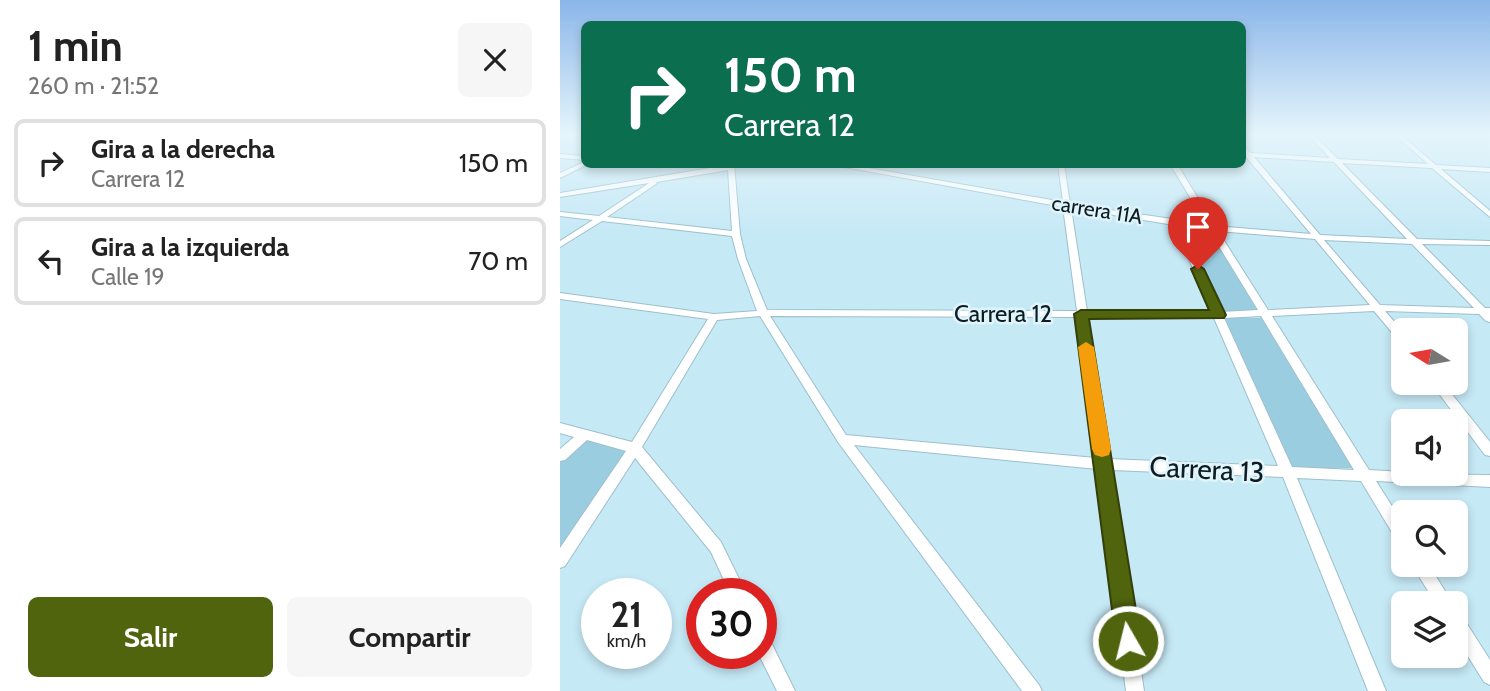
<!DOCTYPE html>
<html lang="es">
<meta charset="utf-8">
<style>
:root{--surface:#fff;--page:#f6f6f6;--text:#222;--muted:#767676;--line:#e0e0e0;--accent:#50630d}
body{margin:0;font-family:Cabin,sans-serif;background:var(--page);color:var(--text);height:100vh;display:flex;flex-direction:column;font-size:26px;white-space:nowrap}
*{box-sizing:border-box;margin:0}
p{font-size:23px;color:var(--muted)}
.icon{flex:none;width:38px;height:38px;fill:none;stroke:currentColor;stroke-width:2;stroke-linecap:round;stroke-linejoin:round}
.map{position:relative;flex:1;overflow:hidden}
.side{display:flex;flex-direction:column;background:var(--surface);width:560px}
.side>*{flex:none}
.guide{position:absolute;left:21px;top:21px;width:665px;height:147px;border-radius:10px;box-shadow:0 4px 10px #0003;background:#0b6e4f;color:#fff;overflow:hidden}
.needle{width:46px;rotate:281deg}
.tools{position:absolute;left:831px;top:318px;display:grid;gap:14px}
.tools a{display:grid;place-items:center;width:77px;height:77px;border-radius:10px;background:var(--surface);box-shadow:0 4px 10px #0003;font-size:35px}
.speed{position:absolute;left:21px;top:578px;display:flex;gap:14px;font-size:35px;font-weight:700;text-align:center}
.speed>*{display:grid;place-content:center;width:91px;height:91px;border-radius:50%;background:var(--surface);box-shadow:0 4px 10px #0003;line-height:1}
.speed small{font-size:18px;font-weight:400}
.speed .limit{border:10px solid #d22;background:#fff;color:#111}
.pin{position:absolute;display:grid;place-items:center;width:60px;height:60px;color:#fff;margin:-72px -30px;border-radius:50% 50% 50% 0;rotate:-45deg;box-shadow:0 0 7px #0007}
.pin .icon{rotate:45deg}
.me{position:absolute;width:77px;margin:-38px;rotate:352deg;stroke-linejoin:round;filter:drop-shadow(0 0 5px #0008)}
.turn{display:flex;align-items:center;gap:24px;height:147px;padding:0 28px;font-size:32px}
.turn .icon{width:91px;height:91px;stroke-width:2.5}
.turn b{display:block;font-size:49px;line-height:60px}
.round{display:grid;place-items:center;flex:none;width:74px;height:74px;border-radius:10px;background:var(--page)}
.overview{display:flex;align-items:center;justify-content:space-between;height:119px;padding:0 28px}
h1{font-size:42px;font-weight:700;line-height:52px}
.action{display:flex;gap:14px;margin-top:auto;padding:14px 28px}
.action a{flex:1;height:80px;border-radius:10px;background:var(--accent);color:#fff;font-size:28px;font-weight:700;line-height:80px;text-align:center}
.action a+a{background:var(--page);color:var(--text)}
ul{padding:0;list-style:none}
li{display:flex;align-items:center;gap:21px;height:88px;margin:0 14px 10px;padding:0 14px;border:4px solid var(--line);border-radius:10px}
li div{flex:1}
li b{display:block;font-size:26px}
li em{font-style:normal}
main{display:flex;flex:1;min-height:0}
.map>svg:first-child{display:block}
</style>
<main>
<section class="side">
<div class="overview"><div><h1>1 min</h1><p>260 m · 21:52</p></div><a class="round"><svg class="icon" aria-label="close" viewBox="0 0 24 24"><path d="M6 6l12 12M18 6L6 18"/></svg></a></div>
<ul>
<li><svg class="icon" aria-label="right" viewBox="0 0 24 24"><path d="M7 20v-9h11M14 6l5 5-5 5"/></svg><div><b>Gira a la derecha</b><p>Carrera 12</p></div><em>150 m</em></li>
<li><svg class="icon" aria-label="left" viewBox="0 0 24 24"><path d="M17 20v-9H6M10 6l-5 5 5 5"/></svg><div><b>Gira a la izquierda</b><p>Calle 19</p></div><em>70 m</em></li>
</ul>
<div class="action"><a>Salir</a><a>Compartir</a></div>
</section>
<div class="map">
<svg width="930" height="691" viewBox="0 0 930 691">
<rect width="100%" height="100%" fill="#c6e9f6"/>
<path fill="#9bcde1" d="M621,225L651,229L702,312L662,313Z
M665,318H704L793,468L732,469Z
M26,437L69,450L0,553V459Z"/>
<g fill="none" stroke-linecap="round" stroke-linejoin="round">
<defs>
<path id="street" d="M748,135H754L778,159L868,164L835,135H841L876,165L930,168V172L881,169L930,211V217L872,168L782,163L857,239L930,241V245L862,244L925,308H930V322L926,321L919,314L825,311L844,333V343L840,342L814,311L712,316L809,470L844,472V474L930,475V487L816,481L844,525V545L839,544L801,481L737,478L826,691H808L723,477L551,470L584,691H566L537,469L294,445L479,685L482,691H462L278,442L200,316L157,320L82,447L161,542L186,593H170L151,552L75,458L5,566L0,568V548L66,451L27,440L5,460L0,461V449L14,437L0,433V423L72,442L148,319L0,299V293L154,314L197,311L178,259L172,236L42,221L0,247V241L33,220L0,216V212L39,216L89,183L0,197V193L174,164L180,234L186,259L207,310L517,311L503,207L268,164H287L314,169L503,202L498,164H504L510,204L646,224L610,164H617L655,226L751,234L682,152V145L691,153L770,158ZM694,157L774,162L847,239L760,235ZM168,170L172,231L47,217L96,184L97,182ZM511,208L614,225L652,312L527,311ZM622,226L649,230L698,310L661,312ZM658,231L755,239L810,305L708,310ZM764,240L852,244L914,308L820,305ZM210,316L518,317L536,458L286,435ZM701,316L794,470L732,467L664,318ZM527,317L654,318L718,466L549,459Z
M0,154L24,156V160L0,158Z
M24,162L26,165L0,178V173Z
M871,383H883L930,442V456L925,455Z
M852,565H869L893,604H876Z
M896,614L902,616L930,660V685L924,682L896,637Z
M201,632L207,634L235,691H217L198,653H201Z"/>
</defs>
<use href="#street" stroke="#9dbfcc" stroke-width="2"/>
<use href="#street" fill="#fff" fill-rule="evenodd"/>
</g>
<linearGradient id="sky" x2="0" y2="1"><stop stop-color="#8bb6e9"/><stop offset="0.58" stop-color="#e5f5fb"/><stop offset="1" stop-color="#e5f5fb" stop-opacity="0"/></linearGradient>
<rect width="930" height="231" fill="url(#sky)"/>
<path fill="#50630d" stroke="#344008" stroke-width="2" d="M638,265L644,269L666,315L664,318L529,319L581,641L578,650L568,654L559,650L556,641L514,314L521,310H649L631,269Z"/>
<path fill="#f59e0b" d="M526,342L534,347L551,449L549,455L542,457L535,455L532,449L518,347Z"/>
<g text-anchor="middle" stroke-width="5" stroke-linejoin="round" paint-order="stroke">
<g font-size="21" fill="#0f1c20" stroke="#dff4fc">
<text transform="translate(537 210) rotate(9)" y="7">carrera 11A</text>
</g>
<g font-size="24" fill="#0f1c20" stroke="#dff4fc">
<text x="443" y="322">Carrera 12</text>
</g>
<g font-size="28" fill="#0f1c20" stroke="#dff4fc">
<text transform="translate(647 469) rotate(3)" y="10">Carrera 13</text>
</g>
</g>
</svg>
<div class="tools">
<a><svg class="needle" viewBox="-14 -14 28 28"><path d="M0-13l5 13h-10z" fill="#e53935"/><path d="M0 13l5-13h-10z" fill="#767676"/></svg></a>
<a><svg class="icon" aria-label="sound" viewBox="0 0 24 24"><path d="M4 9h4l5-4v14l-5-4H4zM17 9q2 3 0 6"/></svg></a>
<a><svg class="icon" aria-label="search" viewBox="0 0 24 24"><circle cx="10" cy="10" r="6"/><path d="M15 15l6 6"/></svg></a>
<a><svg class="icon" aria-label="layers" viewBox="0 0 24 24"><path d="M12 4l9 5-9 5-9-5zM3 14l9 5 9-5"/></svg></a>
</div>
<div class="speed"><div>21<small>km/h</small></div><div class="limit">30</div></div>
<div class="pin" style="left:638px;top:269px;background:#d93025"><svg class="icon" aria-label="arrive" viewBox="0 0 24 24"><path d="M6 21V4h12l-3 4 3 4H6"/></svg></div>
<svg class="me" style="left:568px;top:641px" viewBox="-20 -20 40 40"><circle r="17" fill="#50630d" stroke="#fff" stroke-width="3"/><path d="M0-11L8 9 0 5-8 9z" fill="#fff"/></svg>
<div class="guide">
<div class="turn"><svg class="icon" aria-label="right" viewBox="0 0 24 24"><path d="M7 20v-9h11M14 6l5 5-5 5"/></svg><div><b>150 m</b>Carrera 12</div></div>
</div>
</div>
</main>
